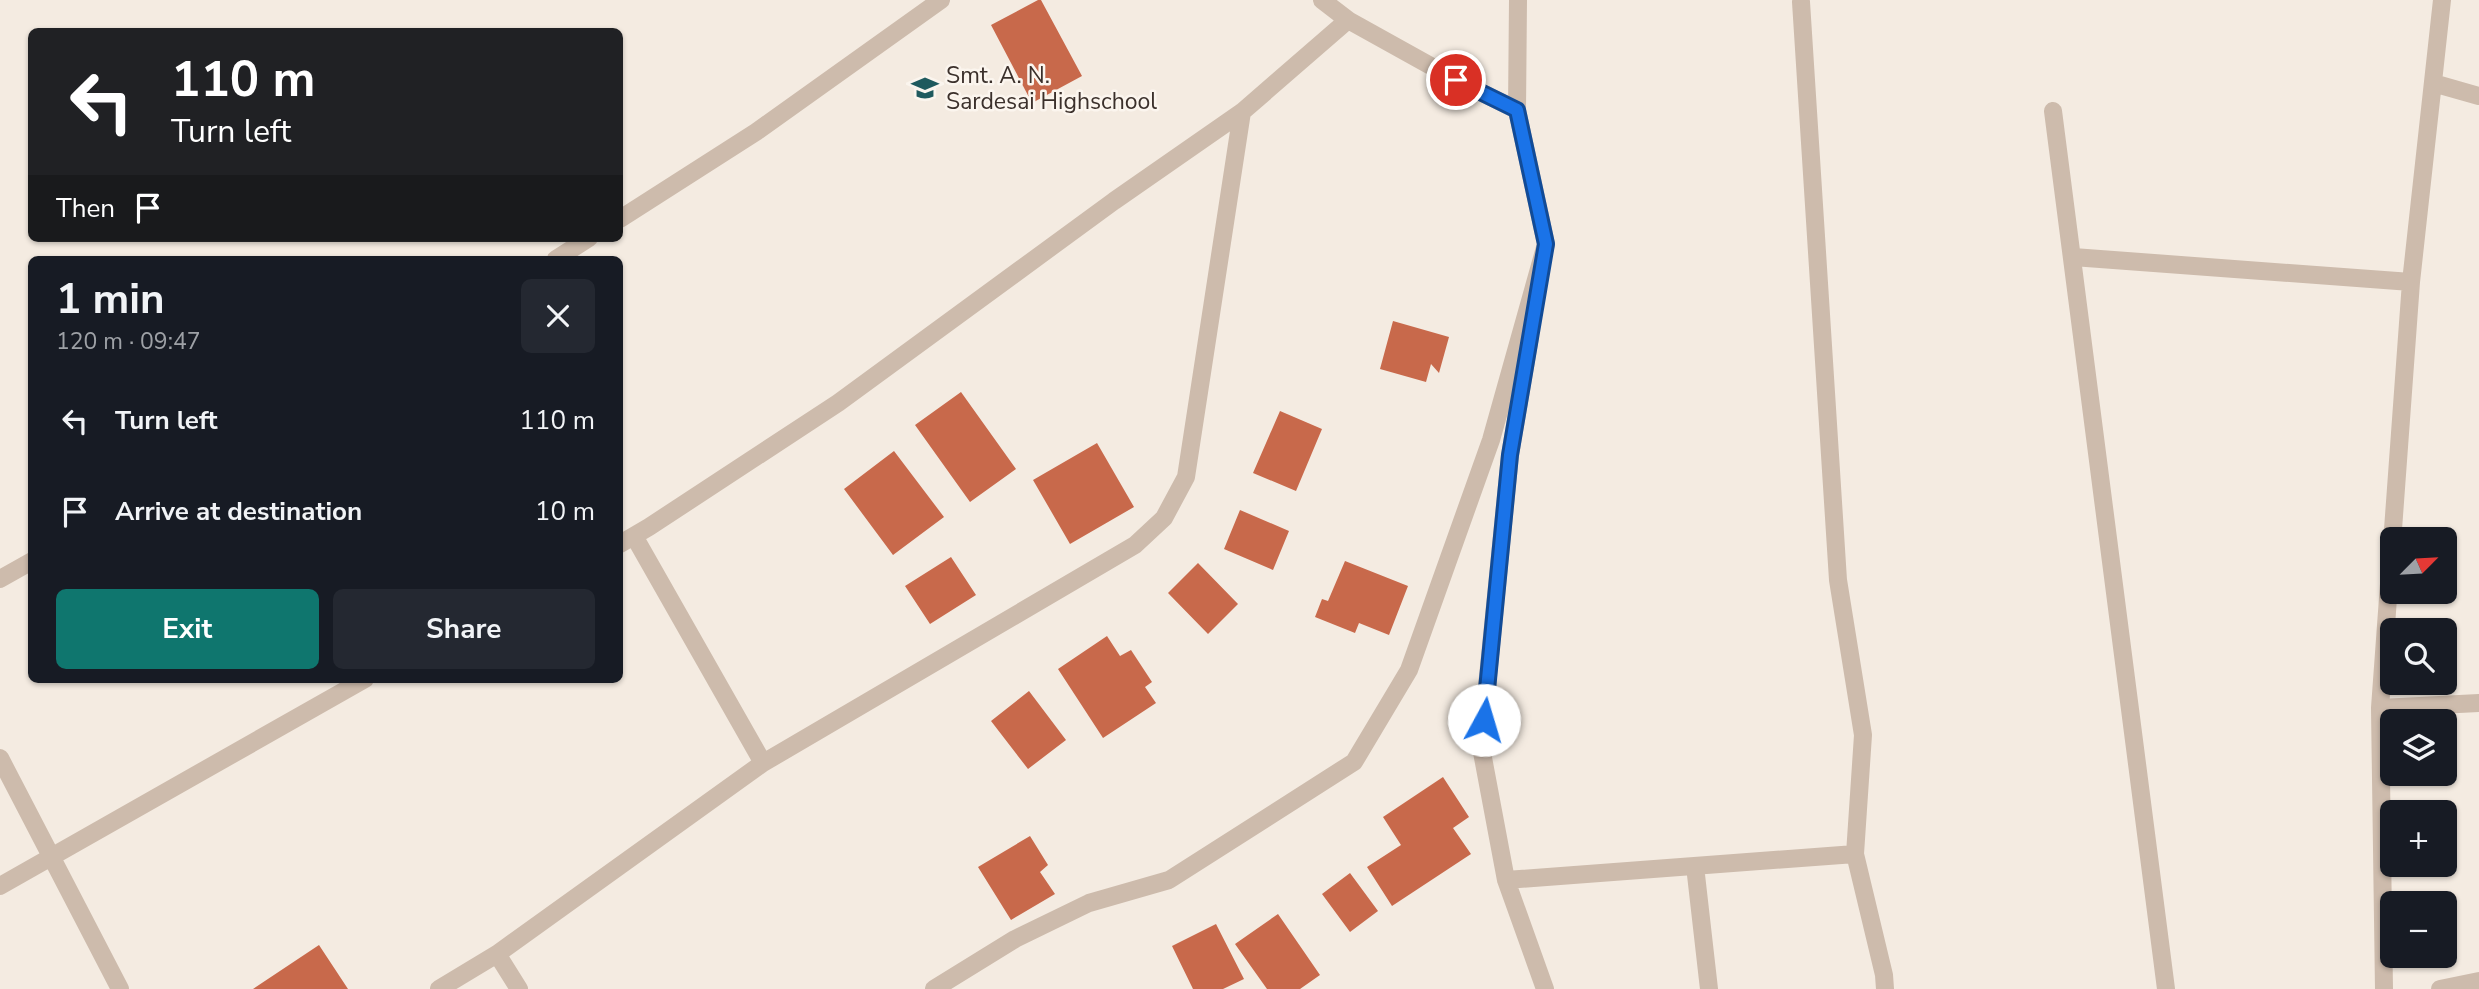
<!DOCTYPE html>
<meta charset="utf-8">
<style>
:root{--surface:#171b24;--page:#242831;--text:#f1f3f6;--muted:#9ea1a6;--accent:#0f766e}
body{margin:0;font-family:"Nunito Sans",sans-serif;background:var(--page);color:var(--text);height:100vh;display:flex;flex-direction:column;font-size:26px;white-space:nowrap}
*{box-sizing:border-box;margin:0}
p{font-size:23px;color:var(--muted)}
.icon{flex:none;width:38px;height:38px;fill:none;stroke:currentColor;stroke-width:2;stroke-linecap:round;stroke-linejoin:round}
.map{position:relative;flex:1;overflow:hidden}
.side{position:absolute;left:28px;top:256px;width:595px;height:427px;display:flex;flex-direction:column;background:var(--surface);border-radius:10px;box-shadow:0 2px 5px #0004}
.side>*{flex:none}
.top-card{position:absolute;left:28px;top:28px;width:595px;height:214px;border-radius:10px;box-shadow:0 2px 5px #0004;background:#202124;color:#fff;overflow:hidden}
.needle{width:46px;rotate:66deg}
.buttons{position:absolute;left:2380px;top:527px;display:grid;gap:14px}
.buttons a{display:grid;place-items:center;width:77px;height:77px;border-radius:10px;background:var(--surface);box-shadow:0 2px 5px #0004;font-size:35px}
.pin{position:absolute;display:grid;place-items:center;width:60px;height:60px;color:#fff;margin:-30px;border:4px solid #fff;border-radius:50%;box-shadow:0 2px 7px #0007}
.me{position:absolute;width:77px;margin:-38px;rotate:6deg;stroke-linejoin:round;filter:drop-shadow(0 0 5px #0008)}
.turn{display:flex;align-items:center;gap:24px;height:147px;padding:0 28px;font-size:32px}
.turn .icon{width:91px;height:91px;stroke-width:2.5}
.turn b{display:block;font-size:49px;line-height:60px}
.then{display:flex;align-items:center;height:66px;padding:0 28px;background:#0003;gap:14px;font-size:26px}
.round{display:grid;place-items:center;flex:none;width:74px;height:74px;border-radius:10px;background:var(--page)}
.summary{display:flex;align-items:center;justify-content:space-between;height:119px;padding:0 28px}
h1{font-size:42px;font-weight:700;line-height:52px}
.action{display:flex;gap:14px;margin-top:auto;padding:14px 28px}
.action a{flex:1;height:80px;border-radius:10px;background:var(--accent);color:#fff;font-size:28px;font-weight:700;line-height:80px;text-align:center}
.action a+a{background:var(--page);color:var(--text)}
ul{padding:0;list-style:none}
li{display:flex;align-items:center;gap:21px;height:91px;padding:0 28px}
li div{flex:1}
li b{display:block;font-size:26px}
li em{font-style:normal}
.map>svg:first-child{display:block}
</style>
<div class="map">
<svg width="2479" height="989" viewBox="0 0 2479 989">
<rect width="100%" height="100%" fill="#f4ebe1"/>
<path fill="#c8694b" d="M1038,0H1041L1082,76L1032,103L991,25Z
M1393,321L1449,337L1439,373L1431,364L1426,382L1380,369Z
M961,392L1016,469L970,502L915,425Z
M1280,411L1322,429L1296,491L1253,473Z
M1097,443L1134,507L1070,544L1033,480Z
M894,451L944,517L893,555L844,489Z
M1240,510L1289,531L1273,570L1224,549Z
M951,557L976,595L930,624L905,586Z
M1345,561L1408,586L1389,635L1359,623L1355,633L1315,617L1322,599L1328,601Z
M1198,563L1238,604L1208,634L1168,593Z
M1107,636L1120,656L1131,650L1152,682L1145,687L1156,703L1103,738L1058,669Z
M1029,691L1066,740L1028,769L991,721Z
M1443,777L1469,817L1453,828L1471,854L1392,906L1367,867L1401,845L1383,817Z
M1030,836L1048,865L1040,872L1055,894L1011,920L978,867Z
M1350,873L1378,911L1350,932L1322,894Z
M1278,914L1320,975L1300,989H1267L1235,944Z
M1216,924L1244,979L1223,989H1193L1172,946Z
M319,945L348,989H253Z"/>
<g fill="none" stroke-linecap="round" stroke-linejoin="round">
<path stroke="#cdbbac" stroke-width="18" d="M1322,0L1348,20
M1801,2L1838,580L1863,735L1855,854L1884,975L1885,989
M2433,83L2479,96
M2053,111L2166,989
M620,219L756,132L941,0
M2073,257L2411,282
M556,259L589,238
M1530,337L1510,455L1481,747L1506,880L1545,989
M634,536L763,763
M620,544L649,527L838,403L1114,201L1242,112L1348,20L1456,80L1517,110
M0,579L32,561
M2380,708L2479,703
M0,758L120,989
M1695,866L1709,989
M1506,880L1855,854
M0,886L365,679
M497,954L519,989
M439,989L497,954L763,763L1135,545L1164,518L1186,477L1242,112
M934,989L1015,939L1089,903L1169,880L1354,762L1409,670L1491,440L1546,244L1517,110L1518,0
M2384,989L2380,708L2411,282L2442,0
M2440,989L2479,981"/>
</g>
<g fill="none" stroke-linecap="round" stroke-linejoin="round">
<defs>
<path id="route" d="M1456,80L1517,110L1546,244L1510,455L1484,720"/>
</defs>
<use href="#route" stroke="#114b97" stroke-width="18"/>
<use href="#route" stroke="#1a73e8" stroke-width="12"/>
</g>
<defs>
<symbol id="school-bare" viewBox="-9 -9 18 18"><path d="M0-5L7-2L0 1L-7-2ZM-4 1L0 2.5L4 1V4Q0 6-4 4Z" fill="#1f5a5e" stroke="#fbf5ee" stroke-width="2.5" paint-order="stroke"/></symbol>
</defs>
<g fill-rule="evenodd">
<use href="#school-bare" x="906" y="69" width="38" height="38"/>
</g>
<g text-anchor="middle" stroke-width="5" stroke-linejoin="round" paint-order="stroke">
<g font-size="23" fill="#3b302b" stroke="#fbf5ee" text-anchor="start">
<text x="946" y="83">Smt. A. N.<tspan x="946" dy="26">Sardesai Highschool</tspan></text>
</g>
</g>
</svg>
<div class="buttons">
<a><svg class="needle" viewBox="-14 -14 28 28"><path d="M0-13l5 13h-10z" fill="#e53935"/><path d="M0 13l5-13h-10z" fill="#9ea1a6"/></svg></a>
<a><svg class="icon" aria-label="search" viewBox="0 0 24 24"><circle cx="10" cy="10" r="6"/><path d="M15 15l6 6"/></svg></a>
<a><svg class="icon" aria-label="layers" viewBox="0 0 24 24"><path d="M12 4l9 5-9 5-9-5zM3 14l9 5 9-5"/></svg></a>
<a>+</a>
<a>−</a>
</div>
<div class="pin" style="left:1456px;top:80px;background:#d93025"><svg class="icon" aria-label="arrive" viewBox="0 0 24 24"><path d="M6 21V4h12l-3 4 3 4H6"/></svg></div>
<svg class="me" style="left:1484px;top:720px" viewBox="-20 -20 40 40"><circle r="19" fill="#fff"/><path d="M0-13L10 11 0 6-10 11z" fill="#1a73e8"/></svg>
<div class="top-card">
<div class="turn"><svg class="icon" aria-label="left" viewBox="0 0 24 24"><path d="M17 20v-9H6M10 6l-5 5 5 5"/></svg><div><b>110 m</b>Turn left</div></div>
<div class="then">Then<svg class="icon" aria-label="arrive" viewBox="0 0 24 24"><path d="M6 21V4h12l-3 4 3 4H6"/></svg></div>
</div>
<section class="side">
<div class="summary"><div><h1>1 min</h1><p>120 m · 09:47</p></div><a class="round"><svg class="icon" aria-label="close" viewBox="0 0 24 24"><path d="M6 6l12 12M18 6L6 18"/></svg></a></div>
<ul>
<li><svg class="icon" aria-label="left" viewBox="0 0 24 24"><path d="M17 20v-9H6M10 6l-5 5 5 5"/></svg><div><b>Turn left</b></div><em>110 m</em></li>
<li><svg class="icon" aria-label="arrive" viewBox="0 0 24 24"><path d="M6 21V4h12l-3 4 3 4H6"/></svg><div><b>Arrive at destination</b></div><em>10 m</em></li>
</ul>
<div class="action"><a>Exit</a><a>Share</a></div>
</section>
</div>
